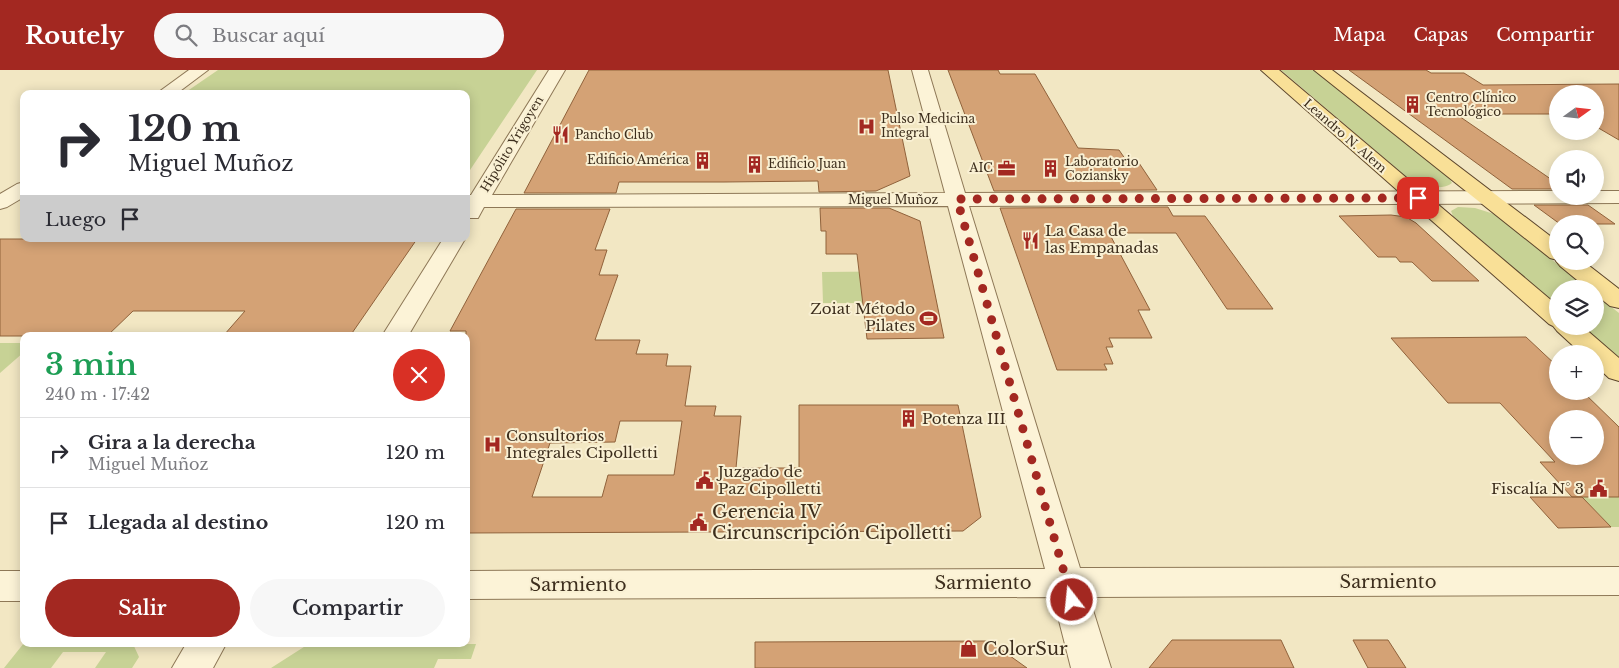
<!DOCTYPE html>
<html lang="es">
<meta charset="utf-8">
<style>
:root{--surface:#fff;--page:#f7f7f7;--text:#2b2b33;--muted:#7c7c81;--line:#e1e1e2;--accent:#a32821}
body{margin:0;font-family:"Libre Baskerville",serif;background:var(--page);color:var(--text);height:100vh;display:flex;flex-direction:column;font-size:19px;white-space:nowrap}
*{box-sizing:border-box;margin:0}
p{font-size:16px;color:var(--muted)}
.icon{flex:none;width:28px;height:28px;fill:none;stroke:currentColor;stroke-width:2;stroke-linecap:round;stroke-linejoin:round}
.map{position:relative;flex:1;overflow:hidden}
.side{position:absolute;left:20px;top:262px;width:450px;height:315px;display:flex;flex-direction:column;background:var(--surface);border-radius:10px;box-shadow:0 2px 12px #0003}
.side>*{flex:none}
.guide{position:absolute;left:20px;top:20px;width:450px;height:152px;border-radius:10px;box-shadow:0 2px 12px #0003;background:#fff;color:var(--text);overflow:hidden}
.needle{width:32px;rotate:75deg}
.fabs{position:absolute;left:1549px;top:15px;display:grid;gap:10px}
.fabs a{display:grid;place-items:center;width:55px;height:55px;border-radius:50%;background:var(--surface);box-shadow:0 2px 12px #0003;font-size:25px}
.pin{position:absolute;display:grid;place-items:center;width:42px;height:42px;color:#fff;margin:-21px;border-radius:10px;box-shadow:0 2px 8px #0006}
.me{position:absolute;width:55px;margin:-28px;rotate:344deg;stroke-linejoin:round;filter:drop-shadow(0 0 4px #0008)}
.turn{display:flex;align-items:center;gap:18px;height:105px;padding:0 25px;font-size:22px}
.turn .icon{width:65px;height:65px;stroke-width:2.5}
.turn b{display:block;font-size:35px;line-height:42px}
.then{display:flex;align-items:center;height:48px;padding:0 25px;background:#0003;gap:10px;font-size:19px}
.round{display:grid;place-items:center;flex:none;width:52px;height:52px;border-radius:26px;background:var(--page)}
.head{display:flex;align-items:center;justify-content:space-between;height:85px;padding:0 25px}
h1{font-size:30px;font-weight:600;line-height:38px;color:#1e9e55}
.primary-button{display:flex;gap:10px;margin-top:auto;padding:10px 25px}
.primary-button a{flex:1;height:58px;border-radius:30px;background:var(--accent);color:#fff;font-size:20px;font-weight:600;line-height:58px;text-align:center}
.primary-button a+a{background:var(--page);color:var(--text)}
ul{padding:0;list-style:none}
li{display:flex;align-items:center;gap:15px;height:70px;padding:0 25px;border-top:1px solid var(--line)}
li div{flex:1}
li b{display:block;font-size:19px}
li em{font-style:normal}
header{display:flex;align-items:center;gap:30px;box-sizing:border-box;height:70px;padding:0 25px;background:var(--accent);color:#fff}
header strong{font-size:24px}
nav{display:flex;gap:28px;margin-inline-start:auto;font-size:18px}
.search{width:350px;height:45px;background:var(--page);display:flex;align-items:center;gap:12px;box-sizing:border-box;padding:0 18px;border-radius:28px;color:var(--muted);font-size:19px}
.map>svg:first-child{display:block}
</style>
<header>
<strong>Routely</strong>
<div class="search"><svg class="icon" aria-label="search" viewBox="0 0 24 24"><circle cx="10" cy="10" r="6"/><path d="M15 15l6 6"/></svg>Buscar aquí</div>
<nav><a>Mapa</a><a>Capas</a><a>Compartir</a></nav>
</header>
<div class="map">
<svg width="1619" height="598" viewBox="0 0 1619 598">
<rect width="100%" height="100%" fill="#f2e7c3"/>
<path fill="#c7d295" d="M218,0H537L466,106V24H183Z
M1281,0H1314L1449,107L1452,113C1441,122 1421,115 1409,109Z
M1458,137L1475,138L1494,144L1589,219H1558L1557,235L1453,146L1451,141Z
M930,201L937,233H823L822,202Z
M1595,224L1619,243V287L1582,256H1595Z
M0,273H24V282L0,303Z
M1582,427H1619V457H1611Z
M24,573L133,574L139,587L132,598H95L106,582H63L51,598H4Z
M476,574L471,589H438L434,598H271L307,575Z"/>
<path fill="#d4a275" stroke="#90623b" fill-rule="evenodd" d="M589,0H888L910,106L876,121L819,122L818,111L724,112H619L616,123H524Z
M948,0H998L1000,4H1035L1078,78L1119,80L1128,93H1139L1157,120L994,121Z
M1349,0H1426L1431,3H1464L1483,15L1619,14V70L1595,56V24H1558V44H1456L1558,114V119H1512Z
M1534,135H1588L1615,154H1560Z
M1168,137L1173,146H1205L1273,239H1227L1176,163H1109L1150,240H1138L1152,268H1109L1113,277H1106L1113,294H1104L1107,300H1057L1000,138Z
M820,138H889L920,151L944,268L867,269L857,184H826V161H821Z
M516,139H610L595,180H607L599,205H618L595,270H640L636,284H668L666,296H691L685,336H716L714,346H741L736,398H799V335H958L981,447L963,461L466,463V261H450ZM620,351H682L674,405H608L602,427H532L550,373L615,372Z
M1391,145L1406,147L1416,153L1479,211H1432L1412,192H1400L1396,187H1378L1339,146Z
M0,169H417L350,266L224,265L245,241H133L107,266H0Z
M1526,267L1558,297V321H1582L1619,357V427H1572L1540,392H1555L1500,333H1448L1391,268ZM1558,349H1595V386H1558Z
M1530,427H1582L1611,457L1558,458Z
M1172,570H1281L1294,598H1149Z
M1353,570H1388L1406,598H1368Z
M989,571L1027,598H755V572Z"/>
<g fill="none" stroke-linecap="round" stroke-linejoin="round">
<defs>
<path id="minor" d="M189,0H208L176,24H156Z
M549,0H565L492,125L945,123L912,0H928L965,123L1558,121V126H1595V121H1619V133L969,136L1080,498L1619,497V525L1089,527L1111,598H1071L1053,527L466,529V501L1045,499L948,136L484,137L478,148H466V125H471Z
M24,112V127L7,137L0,139V124L17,114Z
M443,169H465L408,266H382Z
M0,501H24V531H0Z
M186,574H226L213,598H172Z"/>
<path id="major" d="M1261,0H1279L1558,236V256H1582L1619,288V311L1609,308L1595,295V284H1582L1557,261L1553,256L1549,254Z
M1314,0H1332L1558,172V191H1583L1619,219V238L1610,236L1595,224V219H1588L1560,196L1556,191L1557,190L1550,188Z"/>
</defs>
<use href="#minor" stroke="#8e7857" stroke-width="2"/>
<use href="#major" stroke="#5c452c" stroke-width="2"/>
<use href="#minor" fill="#fcf3d7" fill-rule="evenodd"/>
<use href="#major" fill="#f9e097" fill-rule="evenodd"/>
</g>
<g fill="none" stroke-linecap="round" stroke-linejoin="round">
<path stroke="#a32821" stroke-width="9" stroke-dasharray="0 16.2" d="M1072,530L957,129L1418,128"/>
</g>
<defs>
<symbol id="building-bare" viewBox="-9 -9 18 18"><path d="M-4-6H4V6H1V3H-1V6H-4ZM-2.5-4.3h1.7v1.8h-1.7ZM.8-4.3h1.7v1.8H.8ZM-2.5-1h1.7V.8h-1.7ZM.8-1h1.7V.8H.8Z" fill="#a32821" stroke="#f9f0d3" stroke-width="2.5" paint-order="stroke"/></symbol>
<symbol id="hospital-bare" viewBox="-9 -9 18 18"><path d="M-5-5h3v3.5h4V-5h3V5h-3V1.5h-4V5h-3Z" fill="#a32821" stroke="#f9f0d3" stroke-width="2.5" paint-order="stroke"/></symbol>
<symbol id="restaurant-bare" viewBox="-9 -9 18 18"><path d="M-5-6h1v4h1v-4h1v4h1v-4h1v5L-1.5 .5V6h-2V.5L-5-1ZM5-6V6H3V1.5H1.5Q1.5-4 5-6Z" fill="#a32821" stroke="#f9f0d3" stroke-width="2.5" paint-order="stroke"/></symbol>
<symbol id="office-bare" viewBox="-9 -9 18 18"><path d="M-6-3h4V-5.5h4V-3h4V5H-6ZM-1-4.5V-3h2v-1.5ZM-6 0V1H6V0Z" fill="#a32821" stroke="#f9f0d3" stroke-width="2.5" paint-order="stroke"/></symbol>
<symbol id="stadium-bare" viewBox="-9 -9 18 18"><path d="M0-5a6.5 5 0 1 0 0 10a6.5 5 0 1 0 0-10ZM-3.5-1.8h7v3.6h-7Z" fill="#a32821" stroke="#f9f0d3" stroke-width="2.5" paint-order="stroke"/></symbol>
<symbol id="civic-bare" viewBox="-9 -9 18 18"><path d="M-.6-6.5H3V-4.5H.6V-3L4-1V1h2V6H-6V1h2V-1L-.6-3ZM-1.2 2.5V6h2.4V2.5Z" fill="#a32821" stroke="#f9f0d3" stroke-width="2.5" paint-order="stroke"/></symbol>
<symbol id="shop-bare" viewBox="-9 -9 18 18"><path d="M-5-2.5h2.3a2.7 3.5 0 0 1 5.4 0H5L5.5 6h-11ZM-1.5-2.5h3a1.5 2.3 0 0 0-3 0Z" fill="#a32821" stroke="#f9f0d3" stroke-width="2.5" paint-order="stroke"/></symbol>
</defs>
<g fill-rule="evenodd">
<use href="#building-bare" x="1400" y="22" width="25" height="25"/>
<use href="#hospital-bare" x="854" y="44" width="25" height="25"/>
<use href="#restaurant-bare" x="548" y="52" width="25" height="25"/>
<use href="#building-bare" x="690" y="78" width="25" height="25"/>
<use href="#building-bare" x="742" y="82" width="25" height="25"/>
<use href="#office-bare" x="994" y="86" width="25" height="25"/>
<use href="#building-bare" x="1038" y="86" width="25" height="25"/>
<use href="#restaurant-bare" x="1018" y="158" width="25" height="25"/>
<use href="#stadium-bare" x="916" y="236" width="25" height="25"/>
<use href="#building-bare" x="896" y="336" width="25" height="25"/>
<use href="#hospital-bare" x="480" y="362" width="25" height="25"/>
<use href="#civic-bare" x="692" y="398" width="25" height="25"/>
<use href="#civic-bare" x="1586" y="406" width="25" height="25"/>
<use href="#civic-bare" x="686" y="440" width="25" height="25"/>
<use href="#shop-bare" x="956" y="566" width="25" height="25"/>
</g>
<g text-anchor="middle" stroke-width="4" stroke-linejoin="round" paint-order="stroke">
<g font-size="12" fill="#3d2e1d" stroke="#f9f0d3" text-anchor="start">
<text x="1426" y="32">Centro Clínico<tspan x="1426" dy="14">Tecnológico</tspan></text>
<text x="881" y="53">Pulso Medicina<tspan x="881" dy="14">Integral</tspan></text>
<text x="575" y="69">Pancho Club</text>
<text x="689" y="94" text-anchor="end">Edificio América</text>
<text x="1065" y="96">Laboratorio<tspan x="1065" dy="14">Coziansky</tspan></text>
<text x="768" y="98">Edificio Juan</text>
<text x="993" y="102" text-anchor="end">AIC</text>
</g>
<g font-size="12" fill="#3d2e1d" stroke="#f9f0d3">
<text transform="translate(1345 66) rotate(41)" y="4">Leandro N. Alem</text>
<text transform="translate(512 74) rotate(-59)" y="4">Hipólito Yrigoyen</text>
<text x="893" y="134">Miguel Muñoz</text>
</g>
<g font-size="15" fill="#3d2e1d" stroke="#f9f0d3" text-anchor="start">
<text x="1045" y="166">La Casa de<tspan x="1045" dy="17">las Empanadas</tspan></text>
<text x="915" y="244" text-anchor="end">Zoiat Método<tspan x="915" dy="17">Pilates</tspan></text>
<text x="922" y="354">Potenza III</text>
<text x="506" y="371">Consultorios<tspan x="506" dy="17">Integrales Cipolletti</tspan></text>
<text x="718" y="407">Juzgado de<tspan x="718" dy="17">Paz Cipolletti</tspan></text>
<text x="1584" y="424" text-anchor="end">Fiscalía N° 3</text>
</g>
<g font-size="18" fill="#3d2e1d" stroke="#f9f0d3" text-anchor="start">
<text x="712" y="448">Gerencia IV<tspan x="712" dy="21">Circunscripción Cipolletti</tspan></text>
<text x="983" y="585">ColorSur</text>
</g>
<g font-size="18" fill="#3d2e1d" stroke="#f9f0d3">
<text x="1388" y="518">Sarmiento</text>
<text x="983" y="519">Sarmiento</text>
<text x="578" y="521">Sarmiento</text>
</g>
</g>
</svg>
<div class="fabs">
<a><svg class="needle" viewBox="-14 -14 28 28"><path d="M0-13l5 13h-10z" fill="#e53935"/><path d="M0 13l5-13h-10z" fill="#7c7c81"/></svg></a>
<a><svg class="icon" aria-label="sound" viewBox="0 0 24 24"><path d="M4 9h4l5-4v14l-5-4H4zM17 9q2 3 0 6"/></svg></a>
<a><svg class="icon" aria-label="search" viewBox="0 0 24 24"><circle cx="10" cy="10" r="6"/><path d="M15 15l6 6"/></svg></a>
<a><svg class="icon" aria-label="layers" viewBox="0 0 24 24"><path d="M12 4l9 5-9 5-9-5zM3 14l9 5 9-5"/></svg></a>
<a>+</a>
<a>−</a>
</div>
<div class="pin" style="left:1418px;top:128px;background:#d93025"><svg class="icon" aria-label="arrive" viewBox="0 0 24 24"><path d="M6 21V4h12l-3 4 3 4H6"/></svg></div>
<svg class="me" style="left:1072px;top:530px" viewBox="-20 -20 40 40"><circle r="17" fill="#a32821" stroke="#fff" stroke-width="3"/><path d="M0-11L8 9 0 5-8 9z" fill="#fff"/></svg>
<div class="guide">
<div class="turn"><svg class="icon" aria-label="right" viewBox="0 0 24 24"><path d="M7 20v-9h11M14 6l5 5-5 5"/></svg><div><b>120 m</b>Miguel Muñoz</div></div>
<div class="then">Luego<svg class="icon" aria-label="arrive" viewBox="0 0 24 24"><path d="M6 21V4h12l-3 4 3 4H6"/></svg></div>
</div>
<section class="side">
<div class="head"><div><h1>3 min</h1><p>240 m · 17:42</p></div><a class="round" style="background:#d93025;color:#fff"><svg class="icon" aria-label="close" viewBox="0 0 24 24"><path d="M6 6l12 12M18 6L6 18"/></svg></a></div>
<ul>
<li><svg class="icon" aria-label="right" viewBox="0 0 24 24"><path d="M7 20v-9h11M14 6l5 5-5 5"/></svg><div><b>Gira a la derecha</b><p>Miguel Muñoz</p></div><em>120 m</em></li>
<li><svg class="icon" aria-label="arrive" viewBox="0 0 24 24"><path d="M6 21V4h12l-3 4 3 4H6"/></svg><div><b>Llegada al destino</b></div><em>120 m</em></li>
</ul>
<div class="primary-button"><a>Salir</a><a>Compartir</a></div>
</section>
</div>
